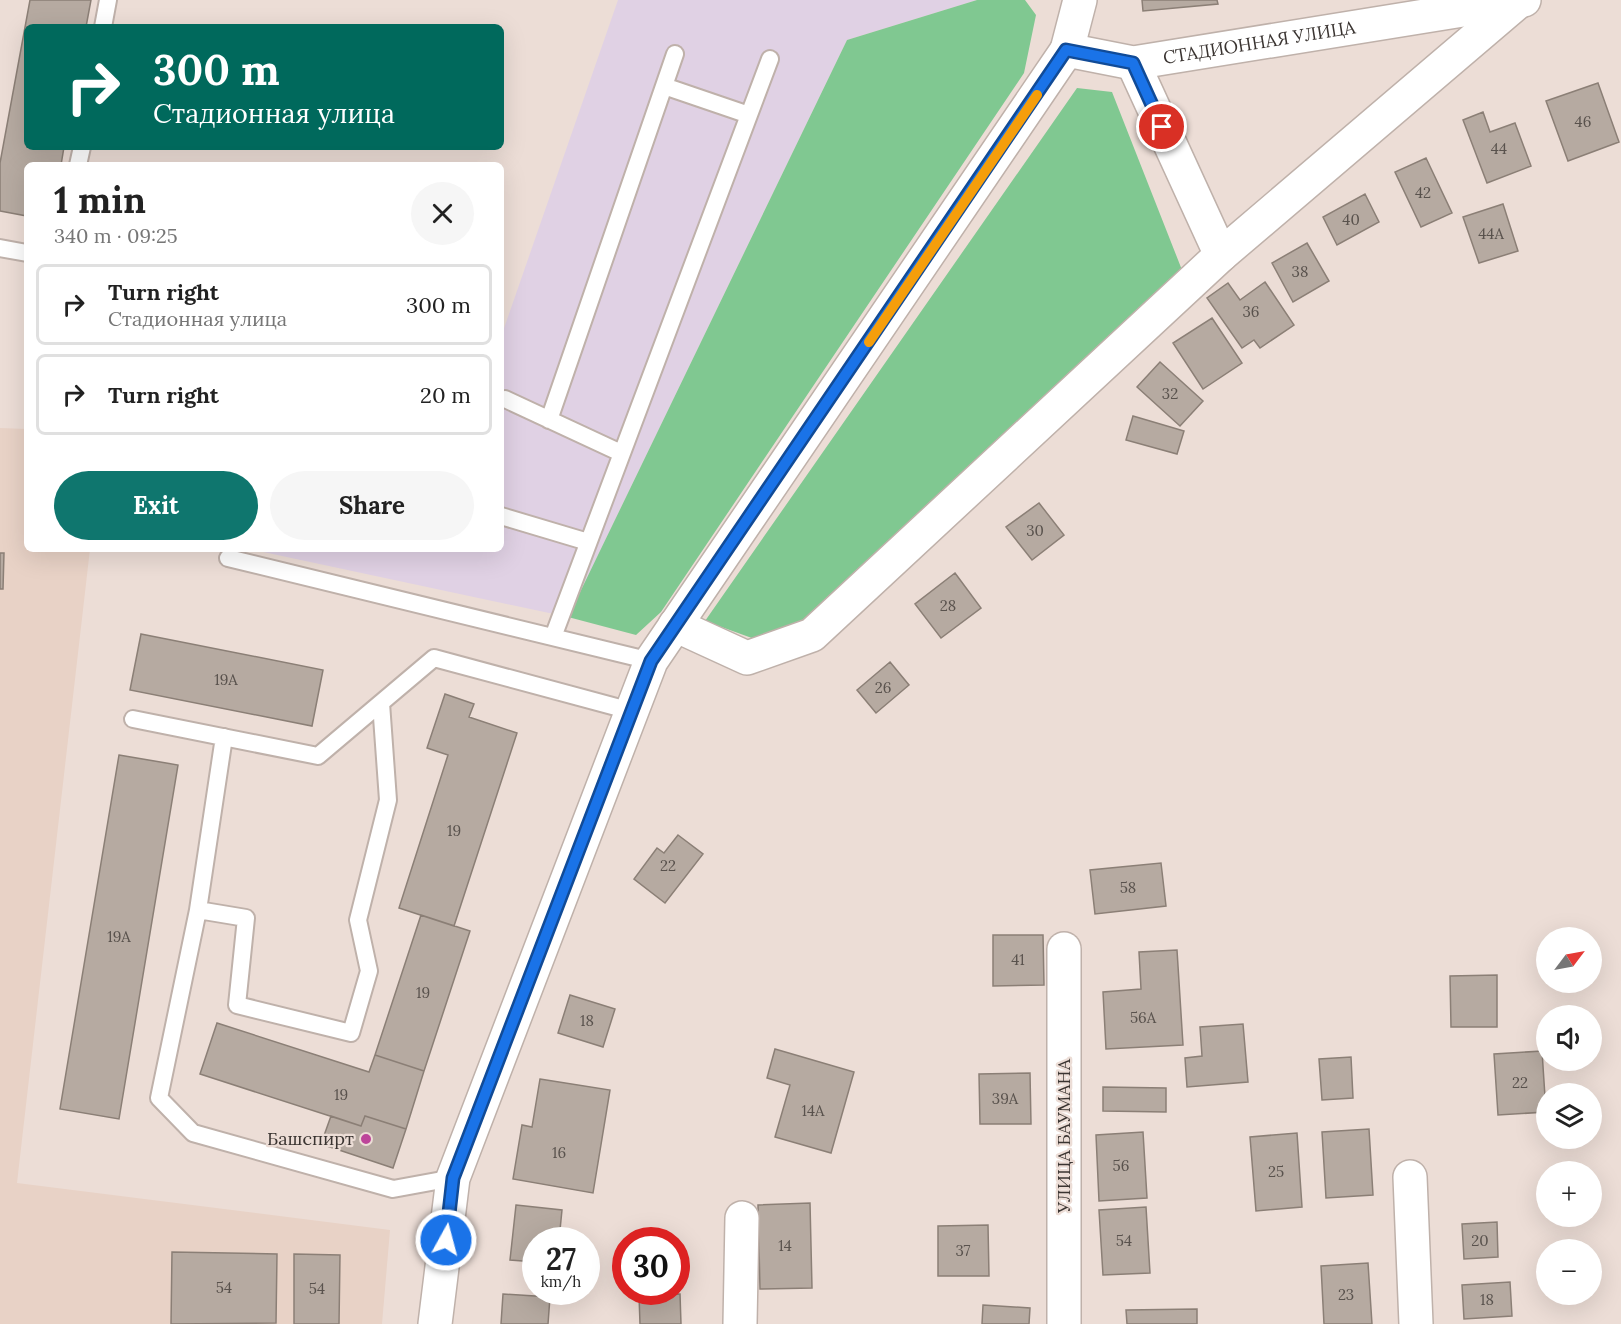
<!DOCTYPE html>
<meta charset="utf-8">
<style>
:root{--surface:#fff;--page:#f6f6f6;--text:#222;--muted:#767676;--line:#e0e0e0;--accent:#0f766e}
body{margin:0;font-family:Lora,serif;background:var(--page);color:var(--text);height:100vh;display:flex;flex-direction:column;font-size:22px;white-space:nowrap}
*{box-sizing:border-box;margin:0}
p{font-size:20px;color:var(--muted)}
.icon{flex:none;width:33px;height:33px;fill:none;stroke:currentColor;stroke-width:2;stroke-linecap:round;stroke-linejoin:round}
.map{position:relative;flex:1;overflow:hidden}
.details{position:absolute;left:24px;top:162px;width:480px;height:390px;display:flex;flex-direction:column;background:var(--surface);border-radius:9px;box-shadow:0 6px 24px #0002}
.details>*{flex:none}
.top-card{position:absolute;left:24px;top:24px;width:480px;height:126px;border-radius:9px;box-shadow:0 6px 24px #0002;background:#00695c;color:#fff;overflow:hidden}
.needle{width:39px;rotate:58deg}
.buttons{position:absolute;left:1536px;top:927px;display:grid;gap:12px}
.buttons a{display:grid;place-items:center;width:66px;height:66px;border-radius:50%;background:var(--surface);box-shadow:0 6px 24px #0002;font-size:30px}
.speed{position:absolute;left:522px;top:1227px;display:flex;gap:12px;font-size:30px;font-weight:700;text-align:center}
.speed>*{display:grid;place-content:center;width:78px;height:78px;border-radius:50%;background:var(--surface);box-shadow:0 6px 24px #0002;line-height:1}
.speed small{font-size:15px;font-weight:400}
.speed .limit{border:9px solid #d22;background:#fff;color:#111}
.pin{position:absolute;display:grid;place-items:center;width:51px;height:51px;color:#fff;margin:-26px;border:3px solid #fff;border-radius:50%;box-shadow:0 2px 6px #0007}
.me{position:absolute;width:66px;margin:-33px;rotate:7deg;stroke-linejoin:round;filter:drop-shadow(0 0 4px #0008)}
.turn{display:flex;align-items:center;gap:21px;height:126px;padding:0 30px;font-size:27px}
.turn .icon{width:78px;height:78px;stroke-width:2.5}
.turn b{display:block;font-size:42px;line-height:51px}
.round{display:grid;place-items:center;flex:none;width:63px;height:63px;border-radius:32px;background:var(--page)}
.head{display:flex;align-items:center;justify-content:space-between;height:102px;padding:0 30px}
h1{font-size:36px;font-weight:700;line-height:45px}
.cta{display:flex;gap:12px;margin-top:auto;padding:12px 30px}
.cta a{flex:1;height:69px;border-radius:36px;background:var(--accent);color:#fff;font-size:24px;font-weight:700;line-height:69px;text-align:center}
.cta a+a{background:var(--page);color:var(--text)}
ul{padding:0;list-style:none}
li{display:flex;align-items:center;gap:18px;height:81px;margin:0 12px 9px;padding:0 18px;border:3px solid var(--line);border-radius:9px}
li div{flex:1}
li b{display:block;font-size:22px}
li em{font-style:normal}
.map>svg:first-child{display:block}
</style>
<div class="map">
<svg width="1621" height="1324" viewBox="0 0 1621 1324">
<rect width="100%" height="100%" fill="#ecddd6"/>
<path fill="#e0d1e4" d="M618,0H977L847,40L568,617L249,549H501V337Z"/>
<path fill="#e8d2c6" d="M0,428L27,429V549H90L17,1183L390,1230L382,1324H0Z"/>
<path fill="#80c891" d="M977,0H1025L1036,15L1024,73L661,612L636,635L568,617L847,40Z
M1077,88L1112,92L1182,270L807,621L760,641L705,621Z"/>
<path fill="#b6aaa1" stroke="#8b7f76" stroke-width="1.5" d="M30,0H91L86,27H27V147H64L61,165H27V216L0,211V163Z
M1142,0H1217L1218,4L1143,11Z
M1598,83L1619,142L1568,161L1546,101Z
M1483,112L1490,132L1515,123L1531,166L1487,183L1463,120Z
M1426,158L1452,213L1421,227L1395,172Z
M1365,194L1379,222L1337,245L1323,217Z
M1503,204L1518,251L1479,263L1463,217Z
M1307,243L1329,281L1293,302L1272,263Z
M1265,282L1294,325L1260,348L1254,340L1242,348L1207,298L1228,283L1240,300Z
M1212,318L1242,363L1203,389L1173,343Z
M1160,362L1203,401L1180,426L1137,387Z
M1133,416L1184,431L1177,454L1126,440Z
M1039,503L1064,535L1032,560L1006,527Z
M0,553H4L3,589H0Z
M955,573L981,608L941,638L915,604Z
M141,634L323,670L312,726L130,690Z
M890,662L909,685L876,713L857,690Z
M445,694L474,704L469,717L517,733L454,926L399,908L448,755L427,748Z
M119,755L178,765L119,1119L60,1109Z
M678,835L703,854L665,903L634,879L657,848L664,853Z
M1161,863L1166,906L1095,914L1090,870Z
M421,915L470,931L424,1071L375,1055Z
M993,935H1043L1044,985L993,986Z
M1177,950L1183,1045L1106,1049L1103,992L1141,989L1139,952Z
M1497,975V1027H1451L1450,976Z
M570,995L615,1009L603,1047L558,1033Z
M217,1023L369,1072L375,1055L424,1071L406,1129L365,1116L361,1126L200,1074Z
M1243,1024L1248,1082L1187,1087L1185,1058L1202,1056L1200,1027Z
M775,1049L854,1072L831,1153L775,1137L790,1085L767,1078Z
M1542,1051L1546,1112L1498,1115L1494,1054Z
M1351,1057L1353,1098L1322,1100L1319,1059Z
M1030,1073L1031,1124H980L979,1074Z
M540,1079L610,1090L593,1193L513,1179L522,1125L532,1127Z
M1103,1087L1166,1088V1112L1103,1111Z
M331,1116L361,1126L365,1116L406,1129L393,1168L321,1144Z
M1369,1129L1373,1195L1326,1198L1322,1132Z
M1143,1132L1147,1198L1099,1201L1096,1135Z
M1297,1133L1302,1207L1256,1211L1250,1137Z
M810,1203L812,1288L760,1289L758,1205Z
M516,1205L562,1210L559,1240H536V1262L510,1260Z
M1146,1207L1150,1273L1103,1275L1099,1210Z
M1497,1222L1498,1257L1464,1259L1462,1224Z
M988,1225L989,1276H938V1226Z
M172,1252L277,1254L276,1323L171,1324Z
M294,1254L340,1255L339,1324H294Z
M1368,1263L1372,1324H1324L1321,1266Z
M1510,1282L1512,1316L1464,1319L1462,1285Z
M503,1294L550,1297L548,1324H501Z
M680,1294L681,1324H640L639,1295Z
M983,1305L1030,1308L1029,1324H982Z
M1197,1309V1324H1127L1126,1310Z"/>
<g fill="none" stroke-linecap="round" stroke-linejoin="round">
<defs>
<path id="service" d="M103,27L108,0
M664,86L749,115
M78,165L82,147
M0,248L27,253
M505,399L621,453
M549,420L675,54
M501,516L588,542
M228,558L651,661
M553,637L770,59
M133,719L318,756L434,658L631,711
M224,737L198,910L246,918L237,1005L351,1033L369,971L358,920L388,800L381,703
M198,910L159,1098L193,1133L393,1189L453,1178"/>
<g id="minor">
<path d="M1067,50L1080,0"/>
<path d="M1133,63L1221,255"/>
<path d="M675,625L747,658L812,635L1221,255L1519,1"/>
<path d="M1064,949V1324"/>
<path d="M1410,1177L1416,1324"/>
<path id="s1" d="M435,1324L453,1178L651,661L1067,50L1133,63L1524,0"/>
<path d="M740,1324L742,1218"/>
</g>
</defs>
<use href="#service" stroke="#bfb1aa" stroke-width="20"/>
<use href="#minor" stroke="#bfb1aa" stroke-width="36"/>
<use href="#service" stroke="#fff" stroke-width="16"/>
<use href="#minor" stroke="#fff" stroke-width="33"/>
</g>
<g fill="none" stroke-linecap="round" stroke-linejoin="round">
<defs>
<path id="route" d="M446,1240L453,1178L651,661L1066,50L1133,63L1162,127"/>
</defs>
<use href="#route" stroke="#114b97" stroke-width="15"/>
<use href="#route" stroke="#1a73e8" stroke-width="10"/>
<path stroke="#f59e0b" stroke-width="10" d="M869,342L1037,95"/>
</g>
<circle fill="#bd459a" stroke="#ecddd6" stroke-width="2" cx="366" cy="1139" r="6"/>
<g text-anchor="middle" stroke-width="4.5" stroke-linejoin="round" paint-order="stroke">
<g font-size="15" fill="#59524d">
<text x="1583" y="127">46</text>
<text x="1499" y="154">44</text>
<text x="1423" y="198">42</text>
<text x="1351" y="225">40</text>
<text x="1491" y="239">44А</text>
<text x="1300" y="277">38</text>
<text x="1251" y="317">36</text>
<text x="1170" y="399">32</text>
<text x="1035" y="536">30</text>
<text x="948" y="611">28</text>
<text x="226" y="685">19А</text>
<text x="883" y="693">26</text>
<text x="454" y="836">19</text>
<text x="668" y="871">22</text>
<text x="1128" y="893">58</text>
<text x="119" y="942">19А</text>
<text x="1018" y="965">41</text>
<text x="423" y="998">19</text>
<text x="1143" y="1023">56А</text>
<text x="587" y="1026">18</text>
<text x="1520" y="1088">22</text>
<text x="341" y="1100">19</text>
<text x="1005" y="1104">39А</text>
<text x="813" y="1116">14А</text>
<text x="559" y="1158">16</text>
<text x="1121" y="1171">56</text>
<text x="1276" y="1177">25</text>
<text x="1124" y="1246">54</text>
<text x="1480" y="1246">20</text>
<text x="785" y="1251">14</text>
<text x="963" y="1256">37</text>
<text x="224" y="1293">54</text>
<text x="317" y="1294">54</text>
<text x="1346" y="1300">23</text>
<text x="1487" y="1305">18</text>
</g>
<g font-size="18" fill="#3a3431" stroke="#ecddd6">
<text dy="6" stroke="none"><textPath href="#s1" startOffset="1635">СТАДИОННАЯ УЛИЦА</textPath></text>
<text transform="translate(1064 1136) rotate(-90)" y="6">УЛИЦА БАУМАНА</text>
</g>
<g font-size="18" fill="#3a3431" stroke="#ecddd6" text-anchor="end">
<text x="354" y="1145">Башспирт</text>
</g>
</g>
</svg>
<div class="buttons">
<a><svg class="needle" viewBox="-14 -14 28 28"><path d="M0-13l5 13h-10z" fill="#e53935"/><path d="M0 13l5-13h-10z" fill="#767676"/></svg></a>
<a><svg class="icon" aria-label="sound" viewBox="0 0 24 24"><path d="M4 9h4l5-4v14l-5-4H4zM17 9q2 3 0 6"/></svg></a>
<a><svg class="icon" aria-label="layers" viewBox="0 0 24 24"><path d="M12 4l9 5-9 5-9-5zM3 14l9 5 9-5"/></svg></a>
<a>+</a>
<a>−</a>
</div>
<div class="speed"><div>27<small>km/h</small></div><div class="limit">30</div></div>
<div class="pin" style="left:1162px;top:127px;background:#d93025"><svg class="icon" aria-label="arrive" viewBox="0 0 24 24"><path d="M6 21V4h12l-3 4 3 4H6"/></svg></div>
<svg class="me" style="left:446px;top:1240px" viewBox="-20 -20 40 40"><circle r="17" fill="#1a73e8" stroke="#fff" stroke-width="3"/><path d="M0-11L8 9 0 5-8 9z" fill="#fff"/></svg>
<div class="top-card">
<div class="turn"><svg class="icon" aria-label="right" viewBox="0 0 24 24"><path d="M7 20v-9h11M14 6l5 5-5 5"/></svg><div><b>300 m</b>Стадионная улица</div></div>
</div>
<section class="details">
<div class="head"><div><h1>1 min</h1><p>340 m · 09:25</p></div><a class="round"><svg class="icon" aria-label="close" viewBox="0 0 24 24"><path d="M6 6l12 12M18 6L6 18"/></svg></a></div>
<ul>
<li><svg class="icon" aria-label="right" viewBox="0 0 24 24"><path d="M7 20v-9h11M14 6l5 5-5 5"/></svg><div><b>Turn right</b><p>Стадионная улица</p></div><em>300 m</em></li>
<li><svg class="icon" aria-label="right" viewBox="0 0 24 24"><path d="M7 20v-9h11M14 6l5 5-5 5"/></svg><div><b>Turn right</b></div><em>20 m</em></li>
</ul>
<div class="cta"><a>Exit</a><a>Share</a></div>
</section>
</div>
